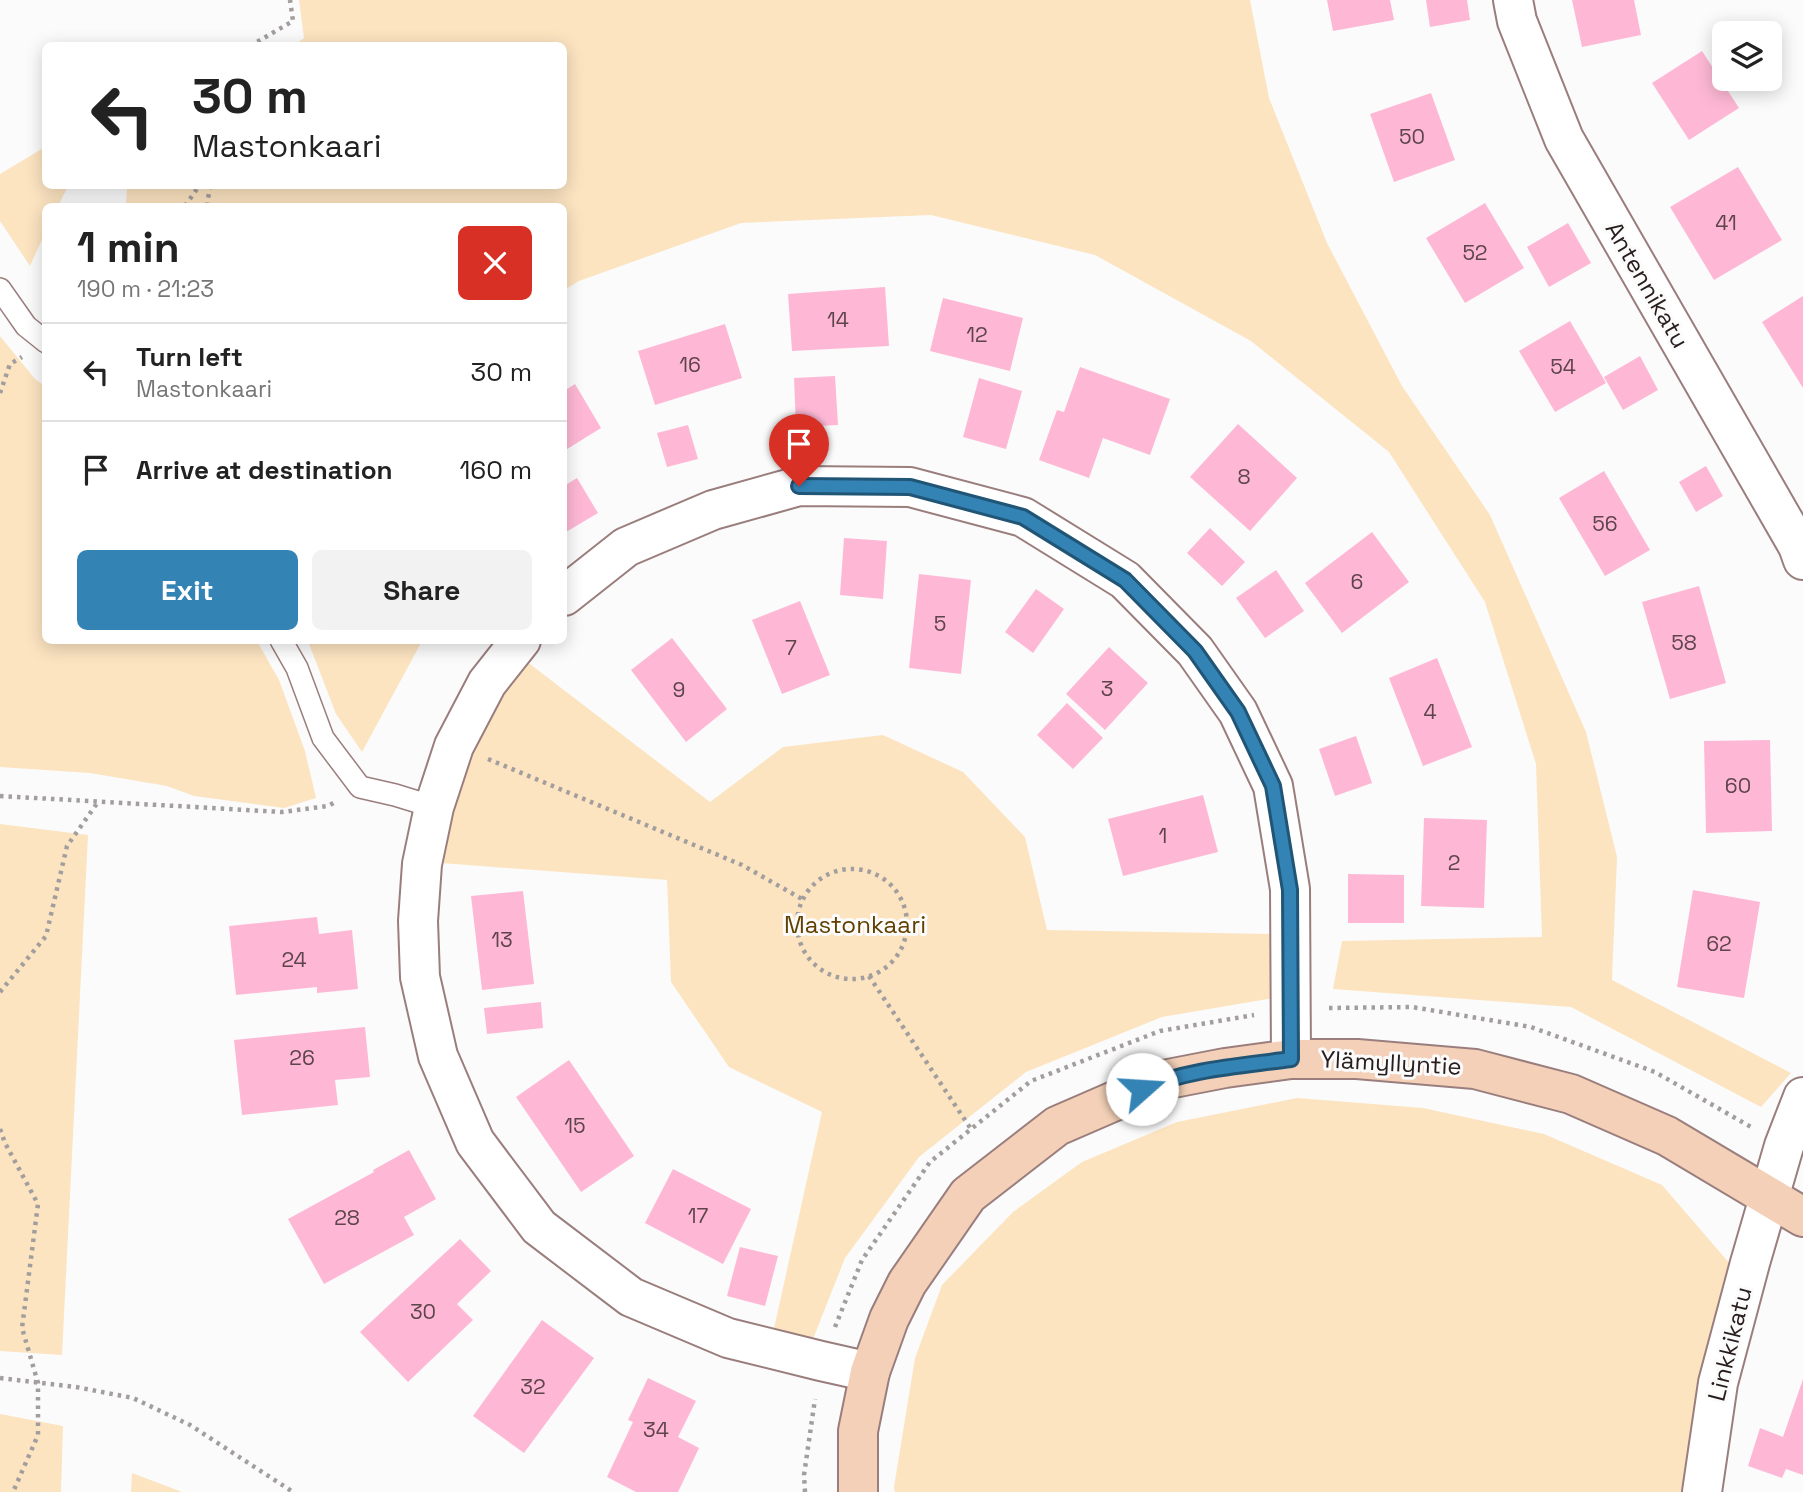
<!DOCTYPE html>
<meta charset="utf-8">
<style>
:root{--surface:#fff;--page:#f2f2f2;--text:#222;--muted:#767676;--line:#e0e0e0;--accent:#3383b5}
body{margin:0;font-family:"Space Grotesk",sans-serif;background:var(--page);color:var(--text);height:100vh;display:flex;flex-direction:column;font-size:26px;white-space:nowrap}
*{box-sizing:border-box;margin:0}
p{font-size:23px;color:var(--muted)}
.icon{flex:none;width:38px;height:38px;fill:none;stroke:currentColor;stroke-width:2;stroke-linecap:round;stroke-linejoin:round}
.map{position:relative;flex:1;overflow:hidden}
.details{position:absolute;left:42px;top:203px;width:525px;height:441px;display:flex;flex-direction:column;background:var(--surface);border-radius:10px;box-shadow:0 4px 18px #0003}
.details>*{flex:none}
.top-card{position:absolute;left:42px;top:42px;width:525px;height:147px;border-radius:10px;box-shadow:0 4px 18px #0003;background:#fff;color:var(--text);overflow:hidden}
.fabs{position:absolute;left:1712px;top:21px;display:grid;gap:14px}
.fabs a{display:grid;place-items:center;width:70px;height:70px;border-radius:10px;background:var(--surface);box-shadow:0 4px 18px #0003;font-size:35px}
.pin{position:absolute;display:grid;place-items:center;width:60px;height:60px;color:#fff;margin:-72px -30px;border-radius:50% 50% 50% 0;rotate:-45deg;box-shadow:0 0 7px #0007}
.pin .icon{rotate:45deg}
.me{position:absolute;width:77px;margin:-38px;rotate:71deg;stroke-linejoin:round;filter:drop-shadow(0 0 5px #0008)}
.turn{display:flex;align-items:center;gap:24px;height:147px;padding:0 35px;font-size:32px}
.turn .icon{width:91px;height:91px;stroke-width:2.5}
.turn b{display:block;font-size:49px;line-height:60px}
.round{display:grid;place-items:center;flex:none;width:74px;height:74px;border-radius:10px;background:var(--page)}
.head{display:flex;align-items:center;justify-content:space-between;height:119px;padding:0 35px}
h1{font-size:42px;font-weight:700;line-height:52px}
.cta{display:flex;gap:14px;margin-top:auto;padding:14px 35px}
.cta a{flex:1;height:80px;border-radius:10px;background:var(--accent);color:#fff;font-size:28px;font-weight:700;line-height:80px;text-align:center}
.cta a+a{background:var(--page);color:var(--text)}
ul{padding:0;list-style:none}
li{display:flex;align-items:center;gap:21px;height:98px;padding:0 35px;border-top:2px solid var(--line)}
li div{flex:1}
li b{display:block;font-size:26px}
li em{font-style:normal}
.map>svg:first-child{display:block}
</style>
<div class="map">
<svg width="1803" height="1492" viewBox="0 0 1803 1492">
<rect width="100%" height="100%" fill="#fbfbfb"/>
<path fill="#fce4c1" d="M299,0H1250L1269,98L1327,243L1402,386L1490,515L1586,732L1617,857L1612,980L1791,1073L1761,1107L1571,1007L1333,989L1342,941L1542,937L1536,764L1485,602L1389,452L1251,341L1095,255L931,215L741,223L579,281L564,290V206H126L127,186H564V46L295,45L304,38Z
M45,147L46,186H68L58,206H46L45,233L30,266L0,221V174Z
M0,336L35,379L45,386L46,640L257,641L279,680L305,751L316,798L284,808L194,796L167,786L90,773L0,767Z
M308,641H422L362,752L336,714Z
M526,661L710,802L783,747L883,735L963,772L1025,837L1047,930L1273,934L1274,998L1162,1017L1026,1072L919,1157L845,1258L813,1339L773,1333L822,1112L729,1067L671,982L667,880L441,863L444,837L465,768L477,739L502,693Z
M0,824L88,835L62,1355L0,1351Z
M1297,1098L1423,1108L1544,1134L1662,1185L1731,1265L1699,1377L1681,1492H895L894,1487L915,1358L942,1285L1013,1212L1082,1162L1177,1122Z
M0,1414L63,1426L61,1492H0Z
M132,1473L182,1492H131Z"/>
<path fill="#feb8d5" d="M1327,0H1390L1394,20L1333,31Z
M1426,0H1467L1470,20L1430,27Z
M1572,0H1634L1641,35L1582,47Z
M1702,51L1739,108L1689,140L1652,83Z
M1431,93L1455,160L1394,182L1370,114Z
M1738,167L1782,240L1714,280L1670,207Z
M1485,203L1524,268L1465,303L1426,238Z
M1568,223L1591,263L1549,287L1527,247Z
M885,287L889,346L792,351L788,294Z
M1803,296V388L1762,322Z
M943,298L1023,318L1010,371L930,351Z
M1570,321L1606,383L1555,412L1519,351Z
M725,324L742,378L655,405L638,351Z
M1640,356L1658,390L1623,410L1604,377Z
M1080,367L1170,399L1150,455L1103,438L1089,478L1039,460L1057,410L1064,412Z
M835,376L838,425L796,427L794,378Z
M979,378L1022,391L1006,449L963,437Z
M575,384L601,428L564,451V391Z
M1238,424L1297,478L1250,531L1190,477Z
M688,425L698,459L667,467L657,433Z
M1706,466L1723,496L1696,512L1679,482Z
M1604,471L1650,550L1605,576L1559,498Z
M577,478L598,513L566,532L564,528V486Z
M1210,528L1245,562L1222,586L1187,553Z
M1372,532L1409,582L1342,633L1305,583Z
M844,538L887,541L883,599L840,595Z
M1276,570L1304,611L1265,638L1236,598Z
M919,574L971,580L961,674L909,668Z
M1699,586L1726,683L1670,699L1642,602Z
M1036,589L1064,609L1033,653L1005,632Z
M800,601L830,675L782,694L752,620Z
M672,638L727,709L686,742L631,670Z
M1109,647L1148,683L1105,730L1066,694Z
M1437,658L1472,747L1423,766L1389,678Z
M1067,703L1103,738L1073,769L1037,735Z
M1356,736L1372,783L1335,796L1319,749Z
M1770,740L1772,831L1706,833L1704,741Z
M1203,795L1218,852L1123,876L1108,819Z
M1424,818L1487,820L1484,908L1421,906Z
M1348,874L1404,875V923H1348Z
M1693,890L1760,902L1744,998L1677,987Z
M523,891L534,984L482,990L471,896Z
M317,917L319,934L352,930L358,989L317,993V987L236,995L229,926Z
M541,1002L543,1028L487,1034L484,1008Z
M365,1027L370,1077L335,1080L338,1105L242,1115L234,1040Z
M569,1060L634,1156L581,1192L516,1097Z
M409,1150L436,1199L404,1217L414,1235L324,1284L288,1219L374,1172L373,1170Z
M673,1169L751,1209L723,1264L645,1223Z
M460,1239L491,1271L457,1304L473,1320L408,1382L360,1332Z
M740,1247L778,1256L765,1306L727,1296Z
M542,1320L594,1358L524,1453L473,1416Z
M648,1378L696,1401L678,1437L699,1448L678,1492H636L607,1477L633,1422L628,1420Z
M1803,1379V1475L1786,1469L1782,1478L1748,1466L1760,1428L1783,1437Z"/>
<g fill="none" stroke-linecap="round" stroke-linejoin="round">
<defs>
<path id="lane" d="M0,289L26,326L46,342
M281,640L297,668L323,738L360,787L395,795L434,807"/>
<path id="street" d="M1513,0L1517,21L1564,139L1798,546L1803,560
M564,596L626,547L713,510L799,486L910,487L1023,517L1125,580L1195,651L1238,712L1273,786L1290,889L1291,1059
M521,640L487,683L454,746L434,807L422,864L418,921L420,977L438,1056L475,1142L539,1227L631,1297L728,1338L821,1361L870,1372
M1702,1492L1718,1383L1750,1263L1784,1146L1803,1097"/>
<path id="secondary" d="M858,1492V1431L870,1372L889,1319L907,1283L968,1195L1057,1126L1163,1080L1225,1068L1291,1059H1357L1475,1069L1571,1094L1667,1136L1803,1217"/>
</defs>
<use href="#lane" stroke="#9a7e7d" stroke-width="24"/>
<use href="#street" stroke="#9a7e7d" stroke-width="42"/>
<use href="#secondary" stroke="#9a7e7d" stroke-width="42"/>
<path stroke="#a39e9e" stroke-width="4.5" stroke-dasharray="3.5 5" stroke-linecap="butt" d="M250,46L293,21L290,0
M185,206L199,186
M207,206L210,186
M0,393L10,364L22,357
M488,759L742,865L802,899
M0,796L282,812L328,806L335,802
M797 924a55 55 0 1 1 110 0a55 55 0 1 1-110 0Z
M869,976L971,1129
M0,992L46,936L67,846L98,802
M1329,1008L1412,1007L1531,1027L1655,1072L1751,1127
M0,1129L5,1143L38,1204L22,1328L38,1383V1435L13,1492
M835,1327L862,1260L930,1162L1031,1081L1160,1031L1254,1015
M0,1378L76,1387L133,1398L190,1425L293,1492
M805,1492L804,1475L815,1399"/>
<use href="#lane" stroke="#fff" stroke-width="21"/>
<use href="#street" stroke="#fff" stroke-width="38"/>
<use href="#secondary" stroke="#f3d0b7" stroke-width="38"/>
</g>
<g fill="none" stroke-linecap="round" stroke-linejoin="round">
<defs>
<path id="route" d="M799,486L910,487L1023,517L1125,580L1195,651L1238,712L1273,786L1290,890L1291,1059C1241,1066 1188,1069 1142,1089"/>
</defs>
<use href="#route" stroke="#215576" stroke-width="18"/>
<use href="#route" stroke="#3383b5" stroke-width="12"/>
</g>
<g text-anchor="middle" stroke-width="6" stroke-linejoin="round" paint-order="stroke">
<g font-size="21" fill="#5e444b">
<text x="1412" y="144">50</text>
<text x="1726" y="230">41</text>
<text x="1475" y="260">52</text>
<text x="838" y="327">14</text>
<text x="977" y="342">12</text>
<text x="690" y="372">16</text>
<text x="1563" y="374">54</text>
<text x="1244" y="484">8</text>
<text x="1605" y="531">56</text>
<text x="1357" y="589">6</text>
<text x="940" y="631">5</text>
<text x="1684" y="650">58</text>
<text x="791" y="655">7</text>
<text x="1107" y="696">3</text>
<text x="679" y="697">9</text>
<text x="1430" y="719">4</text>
<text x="1738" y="793">60</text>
<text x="1163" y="843">1</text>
<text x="1454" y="870">2</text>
<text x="502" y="947">13</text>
<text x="1719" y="951">62</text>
<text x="294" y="967">24</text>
<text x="302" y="1065">26</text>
<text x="575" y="1133">15</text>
<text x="698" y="1223">17</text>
<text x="347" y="1225">28</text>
<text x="423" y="1319">30</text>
<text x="533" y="1394">32</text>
<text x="656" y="1437">34</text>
</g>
<g font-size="24" fill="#281d1d" stroke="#fbfbfb">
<text transform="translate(1647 285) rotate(60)" y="8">Antennikatu</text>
<text transform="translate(1391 1063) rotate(3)" y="8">Ylämyllyntie</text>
<text transform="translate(1730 1344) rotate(-76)" y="8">Linkkikatu</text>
</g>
<g font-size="24" fill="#603f00" stroke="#fbfbfb">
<text x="855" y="933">Mastonkaari</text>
</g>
</g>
</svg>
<div class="fabs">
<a><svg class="icon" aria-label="layers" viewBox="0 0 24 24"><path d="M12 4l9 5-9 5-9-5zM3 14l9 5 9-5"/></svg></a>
</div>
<div class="pin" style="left:799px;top:486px;background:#d93025"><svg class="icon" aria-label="arrive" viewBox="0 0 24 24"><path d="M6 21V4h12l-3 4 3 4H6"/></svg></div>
<svg class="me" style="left:1142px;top:1089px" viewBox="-20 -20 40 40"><circle r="19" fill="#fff"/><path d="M0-13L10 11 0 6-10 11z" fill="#3383b5"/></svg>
<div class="top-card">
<div class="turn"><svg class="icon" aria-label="left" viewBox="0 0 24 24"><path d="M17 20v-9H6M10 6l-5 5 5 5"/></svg><div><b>30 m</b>Mastonkaari</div></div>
</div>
<section class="details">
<div class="head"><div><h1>1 min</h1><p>190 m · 21:23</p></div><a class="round" style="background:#d93025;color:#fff"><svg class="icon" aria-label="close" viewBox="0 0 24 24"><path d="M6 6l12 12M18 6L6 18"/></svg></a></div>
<ul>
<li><svg class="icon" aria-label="left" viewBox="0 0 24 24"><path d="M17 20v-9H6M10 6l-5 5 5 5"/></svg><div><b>Turn left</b><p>Mastonkaari</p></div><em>30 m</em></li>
<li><svg class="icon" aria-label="arrive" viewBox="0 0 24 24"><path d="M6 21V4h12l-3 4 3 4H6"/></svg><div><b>Arrive at destination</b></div><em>160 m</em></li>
</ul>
<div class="cta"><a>Exit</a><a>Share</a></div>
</section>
</div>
